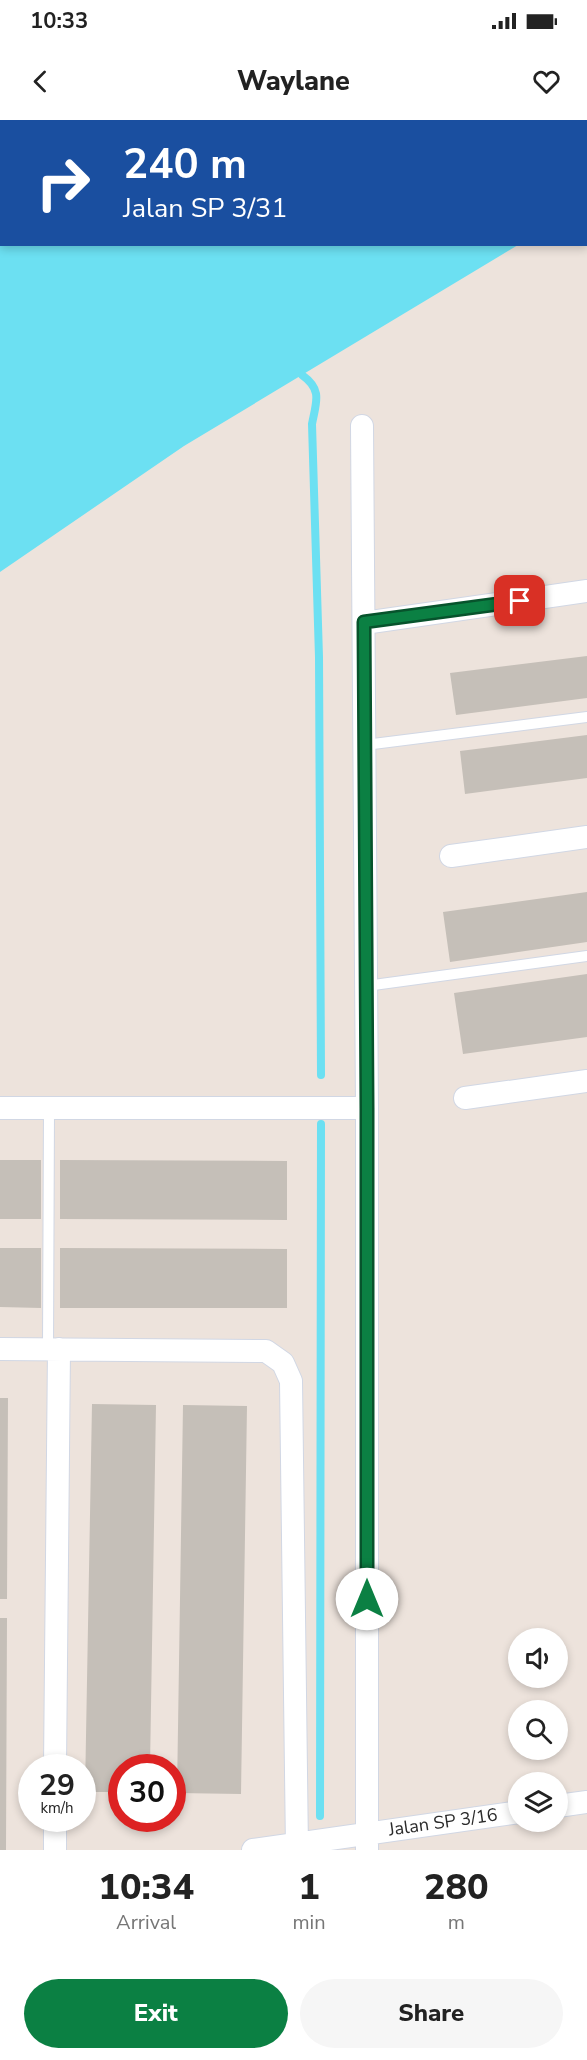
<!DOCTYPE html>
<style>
:root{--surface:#fff;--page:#f6f6f6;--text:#222;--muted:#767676;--accent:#0b8043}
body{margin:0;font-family:"Nunito Sans",sans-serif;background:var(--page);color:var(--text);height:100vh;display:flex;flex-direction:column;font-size:22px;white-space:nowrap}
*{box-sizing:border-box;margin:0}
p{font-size:20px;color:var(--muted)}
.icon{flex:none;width:33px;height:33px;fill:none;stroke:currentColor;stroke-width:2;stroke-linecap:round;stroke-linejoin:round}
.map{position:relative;height:1730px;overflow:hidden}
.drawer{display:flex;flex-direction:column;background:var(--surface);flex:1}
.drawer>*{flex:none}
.hud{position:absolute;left:0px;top:0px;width:588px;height:126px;box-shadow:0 3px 9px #0003;background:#1a4fa0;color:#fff;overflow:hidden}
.fabs{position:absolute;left:508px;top:1508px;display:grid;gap:12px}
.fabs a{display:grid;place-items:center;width:60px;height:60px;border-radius:50%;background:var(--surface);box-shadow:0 3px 9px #0003;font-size:30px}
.speed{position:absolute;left:18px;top:1634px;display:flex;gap:12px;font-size:30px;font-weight:700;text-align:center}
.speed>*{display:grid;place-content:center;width:78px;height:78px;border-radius:50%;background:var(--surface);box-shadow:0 3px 9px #0003;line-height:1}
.speed small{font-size:15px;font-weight:400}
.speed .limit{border:9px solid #d22;background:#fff;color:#111}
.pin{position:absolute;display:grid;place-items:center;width:51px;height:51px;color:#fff;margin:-26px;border-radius:12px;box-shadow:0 3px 9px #0006}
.me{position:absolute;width:66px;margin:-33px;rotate:0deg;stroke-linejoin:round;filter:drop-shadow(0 0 4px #0008)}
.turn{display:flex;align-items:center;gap:21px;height:126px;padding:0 24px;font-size:27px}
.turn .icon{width:78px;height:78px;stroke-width:2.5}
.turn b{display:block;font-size:42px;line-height:51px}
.eta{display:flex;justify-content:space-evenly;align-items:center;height:102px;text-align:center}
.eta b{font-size:36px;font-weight:800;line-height:42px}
.button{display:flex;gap:12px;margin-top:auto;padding:12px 24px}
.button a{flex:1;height:69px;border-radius:36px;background:var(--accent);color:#fff;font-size:24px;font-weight:800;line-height:69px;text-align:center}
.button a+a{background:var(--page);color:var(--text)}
.status{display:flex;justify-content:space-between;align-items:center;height:42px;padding:0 30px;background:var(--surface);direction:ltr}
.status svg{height:16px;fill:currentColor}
header{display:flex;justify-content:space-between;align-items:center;height:78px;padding:0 24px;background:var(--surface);font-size:27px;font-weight:800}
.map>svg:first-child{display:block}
</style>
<div class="status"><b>10:33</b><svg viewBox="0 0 49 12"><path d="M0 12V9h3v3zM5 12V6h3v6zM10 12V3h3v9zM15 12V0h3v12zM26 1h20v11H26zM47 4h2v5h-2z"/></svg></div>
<header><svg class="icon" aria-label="back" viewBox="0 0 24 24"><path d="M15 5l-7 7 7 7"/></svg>Waylane<svg class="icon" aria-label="heart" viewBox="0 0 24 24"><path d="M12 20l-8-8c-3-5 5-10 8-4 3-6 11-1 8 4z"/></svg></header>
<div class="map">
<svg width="587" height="1730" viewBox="0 0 587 1730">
<rect width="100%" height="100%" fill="#ede3dc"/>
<path fill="#6ce0f2" d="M0,0H587V83L586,2H2V124L518,125L184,326L0,452Z"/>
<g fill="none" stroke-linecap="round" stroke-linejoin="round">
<path stroke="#6ce0f2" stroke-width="8" d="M302,255C323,270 316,282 312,304L319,537L321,955
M320,1696L321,1004"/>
</g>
<path fill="#c5bfb8" d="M587,536V578L456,595L450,553Z
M587,615V658L465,674L460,631Z
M587,772V822L450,842L443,792Z
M587,854V917L463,934L454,873Z
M0,1040H41V1099H0Z
M60,1040L287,1041V1100L60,1099Z
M0,1128H41V1188L0,1187Z
M60,1128L287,1129V1188H60Z
M0,1278H8L7,1479H0Z
M92,1284L156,1285L150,1647H122V1672H85Z
M183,1285L247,1286L241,1674L177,1673Z
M0,1498H7L6,1730H0Z"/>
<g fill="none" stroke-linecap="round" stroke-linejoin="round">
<defs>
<path id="lane" d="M365,625L587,597
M366,866L587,836
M48,1229L49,988"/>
<path id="street" d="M362,306L367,988V1730
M364,503L587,471
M451,736L587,717
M465,978L587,961
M0,988H367
M0,1229L266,1231L283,1243L291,1261L297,1730
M55,1647L59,1229
M558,1686L587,1682
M55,1730V1698
M253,1730L519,1692"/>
</defs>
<use href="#lane" stroke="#d1d7e4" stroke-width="12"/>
<use href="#street" stroke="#d1d7e4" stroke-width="24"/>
<use href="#lane" stroke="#fff" stroke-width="10"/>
<use href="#street" stroke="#fff" stroke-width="22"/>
</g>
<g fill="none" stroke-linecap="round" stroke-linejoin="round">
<defs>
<path id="route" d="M367,1479V988L364,502L520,481"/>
</defs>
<use href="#route" stroke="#07532c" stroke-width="15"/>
<use href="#route" stroke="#0b8043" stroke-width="10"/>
</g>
<g text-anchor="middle" stroke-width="4.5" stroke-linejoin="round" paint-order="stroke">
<g font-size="18" fill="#2b2b2b" stroke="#fff">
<text transform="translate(443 1702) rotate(-8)" y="6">Jalan SP 3/16</text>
</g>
</g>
</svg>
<div class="fabs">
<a><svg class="icon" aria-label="sound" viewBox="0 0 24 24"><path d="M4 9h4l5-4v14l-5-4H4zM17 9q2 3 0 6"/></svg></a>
<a><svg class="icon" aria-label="search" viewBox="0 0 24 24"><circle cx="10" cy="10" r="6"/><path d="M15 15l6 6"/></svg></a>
<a><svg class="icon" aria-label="layers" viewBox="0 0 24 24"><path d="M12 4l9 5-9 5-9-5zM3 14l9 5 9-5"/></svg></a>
</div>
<div class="speed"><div>29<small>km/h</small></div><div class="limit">30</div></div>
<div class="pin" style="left:520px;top:481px;background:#d93025"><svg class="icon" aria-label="arrive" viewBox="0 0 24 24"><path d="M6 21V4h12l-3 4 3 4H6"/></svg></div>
<svg class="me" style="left:367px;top:1479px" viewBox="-20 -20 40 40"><circle r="19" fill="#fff"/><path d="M0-13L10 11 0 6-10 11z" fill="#0b8043"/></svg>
<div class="hud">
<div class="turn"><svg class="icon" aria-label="right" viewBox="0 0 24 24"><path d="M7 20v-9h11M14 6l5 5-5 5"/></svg><div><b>240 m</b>Jalan SP 3/31</div></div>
</div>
</div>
<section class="drawer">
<div class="eta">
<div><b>10:34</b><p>Arrival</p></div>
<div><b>1</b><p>min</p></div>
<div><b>280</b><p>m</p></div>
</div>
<div class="button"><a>Exit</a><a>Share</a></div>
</section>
